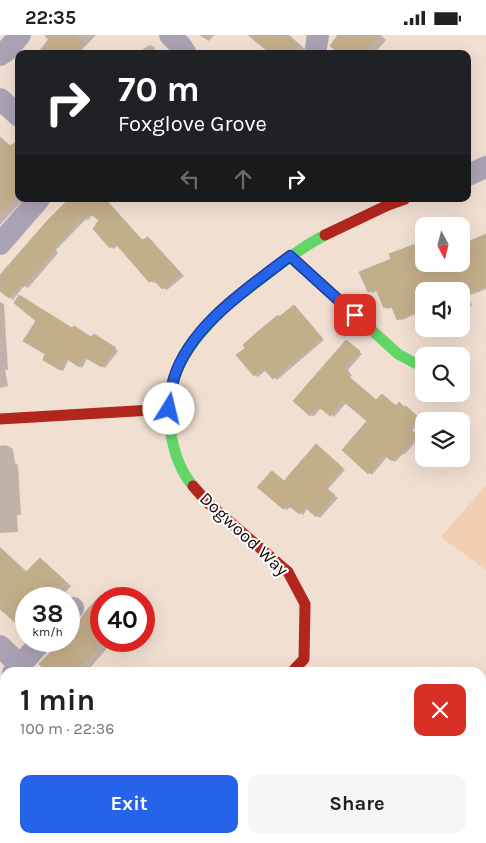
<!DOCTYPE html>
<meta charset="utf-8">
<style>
:root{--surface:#fff;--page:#f6f6f6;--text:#202124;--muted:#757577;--accent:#2563eb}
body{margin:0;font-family:Karla,sans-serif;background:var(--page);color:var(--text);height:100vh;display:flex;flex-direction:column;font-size:19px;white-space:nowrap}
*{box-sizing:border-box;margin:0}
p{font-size:16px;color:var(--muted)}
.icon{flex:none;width:28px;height:28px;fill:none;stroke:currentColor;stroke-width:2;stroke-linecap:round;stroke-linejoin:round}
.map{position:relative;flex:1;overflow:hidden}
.sheet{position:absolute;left:0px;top:632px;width:486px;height:176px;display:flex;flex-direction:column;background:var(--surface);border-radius:15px 15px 0 0;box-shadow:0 5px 20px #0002}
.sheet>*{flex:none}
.top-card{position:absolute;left:15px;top:15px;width:456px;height:152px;border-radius:10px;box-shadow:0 5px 20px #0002;background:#202124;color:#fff;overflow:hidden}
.needle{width:32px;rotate:173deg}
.fabs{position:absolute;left:415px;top:182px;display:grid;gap:10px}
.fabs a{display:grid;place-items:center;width:55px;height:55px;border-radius:10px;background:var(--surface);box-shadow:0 5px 20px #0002;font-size:25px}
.speed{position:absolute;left:15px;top:552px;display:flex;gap:10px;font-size:25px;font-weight:700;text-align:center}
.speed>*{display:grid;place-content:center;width:65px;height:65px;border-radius:50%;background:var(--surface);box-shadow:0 5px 20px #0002;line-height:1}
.speed small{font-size:12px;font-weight:400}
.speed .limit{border:8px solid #d22;background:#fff;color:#111}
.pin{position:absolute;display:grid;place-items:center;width:42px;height:42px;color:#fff;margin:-21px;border-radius:10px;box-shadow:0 2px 8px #0006}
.me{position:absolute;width:55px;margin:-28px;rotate:9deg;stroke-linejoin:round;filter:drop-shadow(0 0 4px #0008)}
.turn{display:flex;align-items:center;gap:18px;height:105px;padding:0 20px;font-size:22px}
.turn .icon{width:65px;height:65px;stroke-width:2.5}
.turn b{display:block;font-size:35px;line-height:42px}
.lanes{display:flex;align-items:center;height:48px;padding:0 20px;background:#0003;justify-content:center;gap:25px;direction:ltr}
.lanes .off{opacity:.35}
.round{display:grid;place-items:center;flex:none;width:52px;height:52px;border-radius:10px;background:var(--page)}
.summary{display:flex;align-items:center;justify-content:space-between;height:85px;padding:0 20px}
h1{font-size:30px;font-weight:700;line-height:38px}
.button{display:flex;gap:10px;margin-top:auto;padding:10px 20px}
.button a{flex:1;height:58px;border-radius:10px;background:var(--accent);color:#fff;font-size:20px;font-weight:700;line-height:58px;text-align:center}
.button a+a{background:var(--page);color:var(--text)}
.status{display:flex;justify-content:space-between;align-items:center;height:35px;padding:0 25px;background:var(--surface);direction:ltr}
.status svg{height:14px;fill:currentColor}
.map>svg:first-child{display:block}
</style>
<div class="status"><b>22:35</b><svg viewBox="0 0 49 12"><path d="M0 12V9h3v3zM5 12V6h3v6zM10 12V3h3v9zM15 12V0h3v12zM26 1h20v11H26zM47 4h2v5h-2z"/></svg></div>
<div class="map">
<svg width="486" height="808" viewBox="0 0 486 808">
<rect width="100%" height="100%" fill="#f1dfd2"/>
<path fill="#f8d7be" d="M0,747L5,751V804H72L77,808H0Z"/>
<path fill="#f2ceb3" d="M486,450V535L441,502Z"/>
<path fill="#0003" d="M44,0H96L78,19H39L49,6Z
M199,0H214L209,6Z
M253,0H289L305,14L300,19H273Z
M340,0H381L386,5L374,19H342Z
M150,10L154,12L157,19H135Z
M19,110V164H32L27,170L21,167L0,190V119Z
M70,164H111L108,167L143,206L148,204L152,206L184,241L167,255L163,253L157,247L154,248L150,246L118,210L114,214L111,212L100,185L93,179L88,185L86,184L56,215L58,218L28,253L24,251L13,265L9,262L0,255V242L48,186Z
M486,203V254L468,261L472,271L461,275V256H424V269L416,272L418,278L402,285L398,284L393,272L388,274L385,272L378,255L373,258L369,256L424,229H461Z
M0,267L4,269L8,335H5L8,351L0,353Z
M294,271L297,273L324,305L277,345L266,335L258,342L255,340L278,281L281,283Z
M72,294L91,303L94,301L118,316L105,333L88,322L82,333L69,324L63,336L45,324Z
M349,308L362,319L347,336L352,340L349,343L376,367L396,372L409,374L421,385L412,396L420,402L405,419H403L395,427L388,421L372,440L369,438V386L347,367L334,382L321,373L314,381L311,380Z
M6,410L13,414L15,428L18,430L21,480H17L18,497L0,498V411Z
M319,413L345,435L327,455L338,463L320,483L308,473L303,480L291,471L287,475L284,473L272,437L285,447Z
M0,512L27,537L40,525L47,529L71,551L59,564H26V594L0,573Z
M98,566L101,568V606H113L86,638H49L60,608L59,606H69V598L71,599Z
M5,666V723H4L0,721V671Z"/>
<path fill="#c3ae8a" stroke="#bcafa2" d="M52,0H74L84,9L74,19H37Z
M248,0H288L299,10L289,19H271Z
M338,0H381L364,19H340L330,11Z
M0,102L10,111L19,105V159L0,179Z
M65,164H105L142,205L148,202L181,239L162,254L154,245L149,247L115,208L110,213L93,194L99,185L89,178L83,184L82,182L53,213L55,215L23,252L20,250L9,263L0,256V240L47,186L67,166Z
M486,199V251L461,261V256H424V266L413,271L416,277L397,285L391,270L384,273L376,254L368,257L359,237L391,224L389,219L424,206V229H461V210Z
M19,260L72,293L74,291L91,302L94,299L116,313L102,332L84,322L79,332L66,323L60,335L43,325L45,319L23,306L36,286L14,268Z
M294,270L322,303L273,344L263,333L254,341L236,320L245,313L243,310L255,299L278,280L279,282Z
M346,305L360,316L345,333L349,337L347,340L376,365L382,359L396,371L399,367L404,372L406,371L419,383L410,394L418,400L401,419L400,418L392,426L384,420L368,439L342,415L367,386L343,366L330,381L318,371L310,381L293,366Z
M316,409L343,433L325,452L335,460L316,482L305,472L299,479L287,469L283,474L257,452L272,436L284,446Z
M0,513L26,537L40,523L65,546L49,564H26V597L0,574Z
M101,560V603L95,612L97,614L75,638H48L39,629L61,606H69V601L86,576Z"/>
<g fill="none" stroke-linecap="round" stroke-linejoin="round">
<path stroke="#aba2b3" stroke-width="22" d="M170,0L181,11L186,19
M315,19L318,0
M0,20L7,15L20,0
M0,64L19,81
M468,140L486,132
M0,209L39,164
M69,577L73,573
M0,611L20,630
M13,638L42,606"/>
<path stroke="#63d668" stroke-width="11" d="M290,221L398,319L424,333
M193,451C181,437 174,417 171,399C163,354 179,320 210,288C215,283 220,277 226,272C235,263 246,256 256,248C278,231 300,213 325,200"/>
<path stroke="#b3261e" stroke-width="11" d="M325,200L388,170L405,164
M0,384L169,374
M193,451L208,468L288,537L305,569L304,624L291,638"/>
</g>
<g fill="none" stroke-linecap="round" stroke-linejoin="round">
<defs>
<path id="route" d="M169,374C170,364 171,353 174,343C190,291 248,253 290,221L355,280"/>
</defs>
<use href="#route" stroke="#184099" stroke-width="12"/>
<use href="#route" stroke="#2563eb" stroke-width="9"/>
</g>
<g text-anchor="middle" stroke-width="4" stroke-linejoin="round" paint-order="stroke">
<g font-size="18" fill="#170a02" stroke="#fff">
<text transform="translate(244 499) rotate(43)" y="6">Dogwood Way</text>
</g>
</g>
</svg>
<div class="fabs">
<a><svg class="needle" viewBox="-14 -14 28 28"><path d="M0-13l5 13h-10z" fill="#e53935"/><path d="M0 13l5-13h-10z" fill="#757577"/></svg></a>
<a><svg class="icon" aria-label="sound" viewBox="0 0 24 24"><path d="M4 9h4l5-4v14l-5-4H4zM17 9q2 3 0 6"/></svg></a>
<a><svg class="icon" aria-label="search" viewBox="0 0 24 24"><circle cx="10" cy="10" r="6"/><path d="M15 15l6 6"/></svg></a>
<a><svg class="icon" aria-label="layers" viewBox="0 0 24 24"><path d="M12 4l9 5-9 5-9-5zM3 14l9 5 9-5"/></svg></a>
</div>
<div class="speed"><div>38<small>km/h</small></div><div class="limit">40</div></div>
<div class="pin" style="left:355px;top:280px;background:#d93025"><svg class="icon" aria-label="arrive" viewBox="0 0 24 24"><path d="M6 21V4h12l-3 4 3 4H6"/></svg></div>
<svg class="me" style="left:169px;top:374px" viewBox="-20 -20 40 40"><circle r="19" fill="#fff"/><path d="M0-13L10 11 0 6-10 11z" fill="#2563eb"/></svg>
<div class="top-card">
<div class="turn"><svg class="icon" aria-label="right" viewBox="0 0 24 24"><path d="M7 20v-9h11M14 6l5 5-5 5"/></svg><div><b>70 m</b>Foxglove Grove</div></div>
<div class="lanes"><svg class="icon off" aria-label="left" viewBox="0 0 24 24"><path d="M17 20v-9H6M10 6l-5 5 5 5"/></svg><svg class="icon off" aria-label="ahead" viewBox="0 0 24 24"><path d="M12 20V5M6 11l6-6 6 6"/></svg><svg class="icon" aria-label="right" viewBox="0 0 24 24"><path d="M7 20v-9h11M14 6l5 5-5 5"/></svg></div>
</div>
<section class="sheet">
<div class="summary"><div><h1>1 min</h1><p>100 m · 22:36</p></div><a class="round" style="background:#d93025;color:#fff"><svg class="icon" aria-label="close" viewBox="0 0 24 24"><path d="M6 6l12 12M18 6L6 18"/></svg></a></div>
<div class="button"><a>Exit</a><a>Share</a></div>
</section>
</div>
